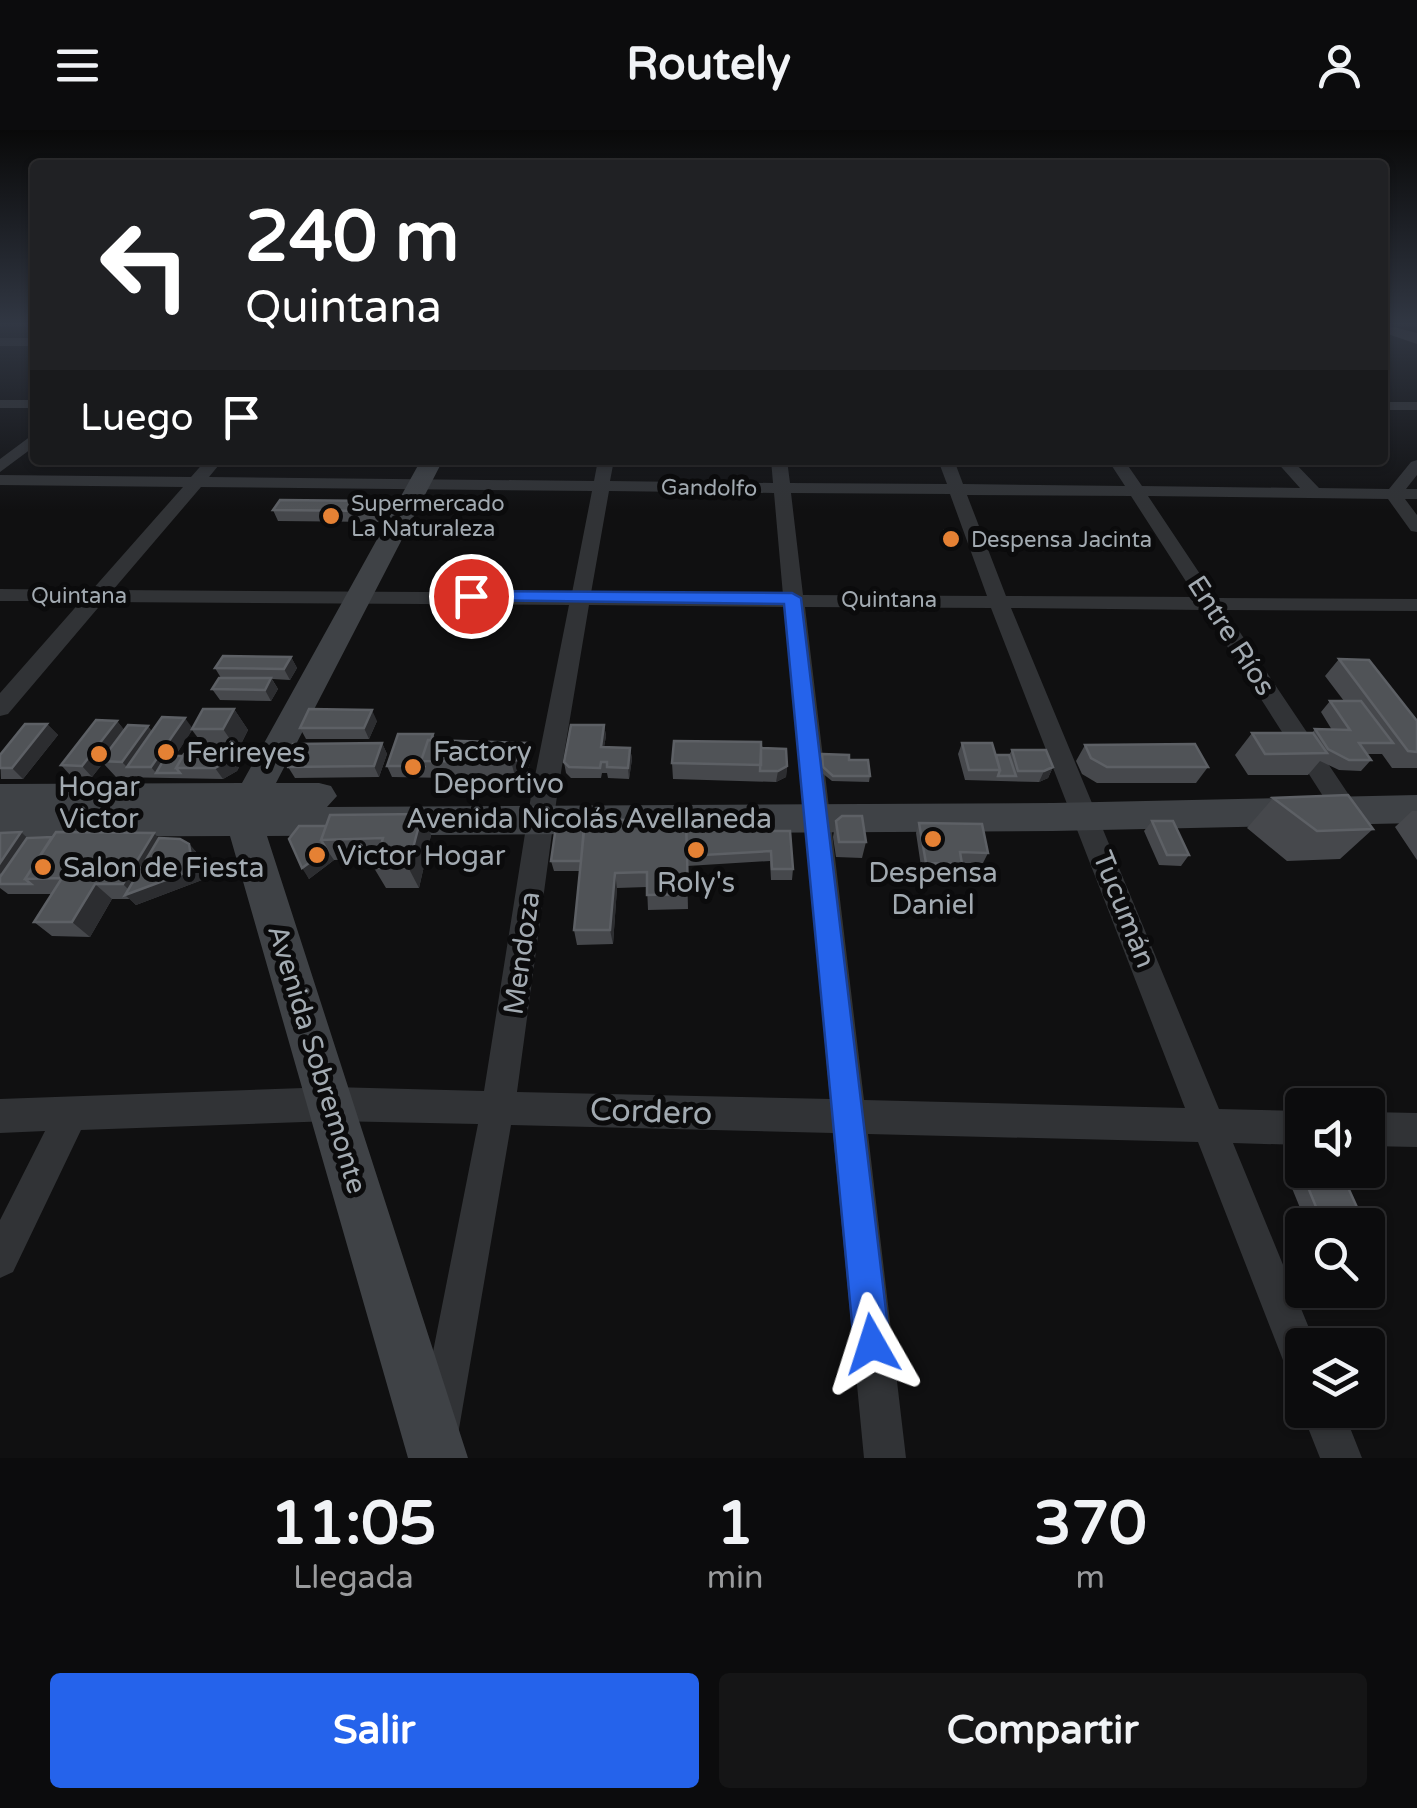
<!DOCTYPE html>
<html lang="es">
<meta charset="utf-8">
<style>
:root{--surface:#0c0c0d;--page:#151516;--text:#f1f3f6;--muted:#9a9b9d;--line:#2c2c2e;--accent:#2563eb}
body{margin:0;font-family:"Varela Round",sans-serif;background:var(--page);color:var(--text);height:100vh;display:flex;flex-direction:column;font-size:38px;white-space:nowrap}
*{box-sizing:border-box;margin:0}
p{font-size:32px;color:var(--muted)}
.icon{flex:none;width:55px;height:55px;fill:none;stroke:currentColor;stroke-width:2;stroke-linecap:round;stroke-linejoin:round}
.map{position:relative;height:1328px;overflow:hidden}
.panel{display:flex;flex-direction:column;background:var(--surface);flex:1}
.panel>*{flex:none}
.guide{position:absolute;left:30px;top:30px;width:1358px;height:305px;border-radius:10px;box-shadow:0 2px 8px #0004,0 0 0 2px var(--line);background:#202124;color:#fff;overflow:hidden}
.buttons{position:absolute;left:1285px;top:958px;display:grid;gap:20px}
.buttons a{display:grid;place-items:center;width:100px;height:100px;border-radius:10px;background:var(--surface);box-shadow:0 2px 8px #0004,0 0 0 2px var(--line);font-size:50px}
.pin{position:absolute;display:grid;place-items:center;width:85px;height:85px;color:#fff;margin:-42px;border:5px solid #fff;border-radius:50%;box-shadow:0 2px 10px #0007}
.me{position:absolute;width:110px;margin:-55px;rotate:354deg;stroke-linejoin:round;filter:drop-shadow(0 0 8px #0008)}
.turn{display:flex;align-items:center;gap:35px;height:210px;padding:0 50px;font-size:45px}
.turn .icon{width:130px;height:130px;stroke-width:2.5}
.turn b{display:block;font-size:70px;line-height:85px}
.then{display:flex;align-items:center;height:95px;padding:0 50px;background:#0003;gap:20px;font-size:38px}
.eta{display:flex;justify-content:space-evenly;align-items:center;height:170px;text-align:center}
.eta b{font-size:60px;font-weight:700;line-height:70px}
.cta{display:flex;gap:20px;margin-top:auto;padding:20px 50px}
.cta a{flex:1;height:115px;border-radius:10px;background:var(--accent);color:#fff;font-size:40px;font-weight:700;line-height:115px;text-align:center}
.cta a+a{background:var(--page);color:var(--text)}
header{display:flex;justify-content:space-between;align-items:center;height:130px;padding:0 50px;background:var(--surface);font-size:45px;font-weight:700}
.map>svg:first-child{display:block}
</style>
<header><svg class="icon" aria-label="menu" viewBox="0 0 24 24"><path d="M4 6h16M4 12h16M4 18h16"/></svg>Routely<svg class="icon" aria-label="person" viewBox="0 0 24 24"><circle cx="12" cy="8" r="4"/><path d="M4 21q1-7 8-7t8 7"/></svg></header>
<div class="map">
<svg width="1417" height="1328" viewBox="0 0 1417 1328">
<rect width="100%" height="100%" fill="#101011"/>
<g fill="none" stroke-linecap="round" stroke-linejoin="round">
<path fill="#313336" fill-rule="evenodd" d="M0,208H35V216H0Z
M0,270H35V278H0Z
M1382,272H1417V280H1382Z
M35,303V316L0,342V329Z
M206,330H223L209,347L594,351L598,330H614L610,351L773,353L771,330H787L790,353L947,354L938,330H954L963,354L1125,356L1108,330H1124L1142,356L1300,358L1275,330H1292L1319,358L1389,359L1411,332L1417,330V345L1406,359H1417V369H1405L1417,385V402L1411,401L1388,369L1148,366L1216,468L1417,469V481L1225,480L1355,674L1359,681L1355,688H1337L1204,480L1011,478L1219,979L1302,981V1015L1233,1013L1316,1215H1302V1249L1288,1243L1198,1012L868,1004L906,1328H864L833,1003L511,995L454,1328H412L478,994L332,991L81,1000L13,1142L0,1148V1090L45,1001L0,1003V969L332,957L484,961L531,666L569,475L103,472L8,584L0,586V563L81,471H0V459L92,460L183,357L0,355V345L191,347ZM201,357L592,361L572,463L113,460ZM609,361L774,363L783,465L591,463ZM791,363L950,364L987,466L803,465ZM967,365L1131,366L1196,467L1006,466ZM589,475L785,477L830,969L517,962L557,666ZM805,477L991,478L1185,978L864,970Z
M1368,982L1417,983V1017L1368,1016Z
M1302,1277V1280H1343L1362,1328H1320L1301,1280Z"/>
<path fill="#3f4246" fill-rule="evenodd" d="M1382,194L1417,203V214L1382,202Z
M421,330H443L276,653H319L331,656L337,666L327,677L1053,673L1417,665V693L1053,701L267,706L468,1328H408L230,706L0,707V654L242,653Z"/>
</g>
<path fill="#46484c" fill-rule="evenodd" d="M273,380L383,382L378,392L278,391Z
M945,401L960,407L958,413H946L943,406Z
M291,527L297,538L290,550L272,549L278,559L271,571L220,570L212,559L221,548L215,538Z
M1339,529L1417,591V638H1392L1382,624H1367L1371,630L1361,641L1339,640L1320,631L1308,645H1248L1235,625L1252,603H1312L1315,599L1332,600L1321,582L1330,571H1344L1325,546Z
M234,579L248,600L239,618L245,626L237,641L223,649L116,647L103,633L92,647L71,646L61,635L117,591L124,600L148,596L152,602L192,598ZM192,600L207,620H216L214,624L175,626Z
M377,591L369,609H306L300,598Z
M47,594L58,605L23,649H1L0,625Z
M604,595L606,606L604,617L630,618L632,629L629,649L608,648L607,643H602L601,648H571L566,643L564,632Z
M433,604L436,610L531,629L527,644L516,649L392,647L387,636Z
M382,613L387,624L379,647L295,648L285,632Z
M962,613L996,625H1009L1012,620L1053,637L1048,648L1039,652L965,650L958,624Z
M1085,615L1208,637L1196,653H1097L1082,644L1076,631Z
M761,618L787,636L786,647L776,652L673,649L672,633Z
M822,624L849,630L870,646L869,652L832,651L822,643Z
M1273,668L1373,699L1340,729L1287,731L1247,698Z
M1412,681H1417V730L1395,697Z
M836,691L866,712L862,728L836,727L833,707Z
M1152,691L1189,725L1181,736L1159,735L1144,701Z
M686,693L769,701L793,739L792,750H771L770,731L687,736L688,779L648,780L647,757L617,758L613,814L577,815L574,800L580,741H554L551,731Z
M919,693L988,723L983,733H962L958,744L922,743L916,703Z
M0,703L27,708H159L189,714L198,724L202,750L136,775L130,769H112L90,807L52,806L34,792L52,764H8L0,758Z
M431,705L419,758H386L374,738L377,729L334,730L309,749L289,709Z
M1301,1040L1365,1095H1307L1287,1046Z"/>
<path fill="#2c2d30" d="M379,371L383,382L378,392L374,381Z
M291,527L297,538L290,550L284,539Z
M271,548L278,559L271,571L265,560Z
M234,579L248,600L239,618L245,626L237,641L223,649L215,638L236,618L223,599Z
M372,580L377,591L369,609L364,598Z
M185,588L193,599L164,643H156L151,637Z
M117,591L126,602L101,631L103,633L92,647L82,636Z
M47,594L58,605L23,649L12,638Z
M604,595L606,606L602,628L601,617Z
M148,596L160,613L127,637L122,632Z
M382,613L387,624L379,647L374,636Z
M527,613L531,629L527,644L516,649L511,632Z
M630,618L632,629L629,649L628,638Z
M787,636L786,647L776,652L778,641Z
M1053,637L1048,648L1039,652L1044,641Z
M422,684L431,705L419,758L408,737Z
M21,702L38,718L15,755L0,743V733Z
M154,703L169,719L189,714L198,724L202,750L136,775L125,765L132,763L123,754Z
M327,720L334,730L309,749L302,738Z
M615,743L617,758L613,814L610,800Z
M95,754L112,769L90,807L72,792Z"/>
<path fill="#505357" stroke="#5d6065" stroke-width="2.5" d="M280,370L379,371L374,381L273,380Z
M945,401H957L960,407H947Z
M223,526L291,527L284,539L215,538Z
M1339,529L1369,530L1417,591V622L1408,621Z
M219,548H271L265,560L212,559Z
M1330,571H1361L1393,613H1359L1371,630H1349L1328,619L1315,599L1350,600Z
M203,579H234L223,599H192Z
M309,579L372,580L364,598H300Z
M162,587L185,588L151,637H127Z
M96,590L117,591L82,636L61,635Z
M25,594H47L12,638H0V625Z
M128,595L148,596L122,632L101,631Z
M571,595H604L601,617L630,618L628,638L607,637V632H601L600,638L569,637L564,632Z
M1252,603H1313L1327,623L1265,624Z
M398,604H433L431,610H428L421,631L424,636H387Z
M428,610L527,613L523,628L511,632L421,631Z
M674,611L761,612V635L672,633Z
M382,613L374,636L288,637L285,632L293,614Z
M962,613H992L1000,640H969Z
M1195,614L1208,637H1107L1091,628L1085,615Z
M219,615H237L229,630L215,638H176L184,624H214Z
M761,618L786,619L787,636L778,641H760Z
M1012,620H1046L1053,637L1044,641H1018Z
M822,624L849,625V630H868L870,646H833L823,637Z
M996,625H1009L1016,646H998L1000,640Z
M166,626H183L176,638L180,643H156Z
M1348,665L1373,699L1317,701L1273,668Z
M422,684L408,737L374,738L383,708L321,710L330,685Z
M842,686H862L866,712H839L836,691Z
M686,688L688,764L647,765V742L615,743L610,800H574L585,691Z
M1152,691H1173L1189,725H1167Z
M769,692V701H790L793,739H772L771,721L687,726L686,693Z
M919,693L982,694L988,723L960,722L962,734L926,733Z
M299,696H326L321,710L327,720L302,738L289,709Z
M567,696H584L581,731H551L555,703Z
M21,702L0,733V703Z
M56,702L154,703L123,754H95L72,792H34L62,748L25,749Z
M52,707L25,749L31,754H0V747L27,708Z
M159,708L180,709L189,714L193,740L125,765Z
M1301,1040L1341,1042L1365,1095L1323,1094Z"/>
<linearGradient id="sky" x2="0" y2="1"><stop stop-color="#090909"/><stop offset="0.51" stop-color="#313743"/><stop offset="1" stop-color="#313743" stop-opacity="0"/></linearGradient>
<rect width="1417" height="380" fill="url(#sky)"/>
<path fill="#2563eb" stroke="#184099" stroke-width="2.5" d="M471,461L792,463L801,468L890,1214L885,1227L872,1232L859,1227L854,1214L784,474L465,470V463Z"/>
<g fill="#e58134" stroke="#0b0b0c" stroke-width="4">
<circle cx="331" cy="386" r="10"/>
<circle cx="951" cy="409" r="10"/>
<circle cx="166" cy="622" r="10"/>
<circle cx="99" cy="624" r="10"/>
<circle cx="413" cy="637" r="10"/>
<circle cx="933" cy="709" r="10"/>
<circle cx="696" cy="720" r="10"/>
<circle cx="317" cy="725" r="10"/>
<circle cx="43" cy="737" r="10"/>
</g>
<g text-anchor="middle" stroke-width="10" stroke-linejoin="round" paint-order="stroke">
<g font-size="22" fill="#a2aab1" stroke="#0b0b0c">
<text transform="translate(709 357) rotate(1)" y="8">Gandolfo</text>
<text x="79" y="473">Quintana</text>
<text x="889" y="477">Quintana</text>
</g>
<g font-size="22" fill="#a2aab1" stroke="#0b0b0c" text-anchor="start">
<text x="351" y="381">Supermercado<tspan x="351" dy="25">La Naturaleza</tspan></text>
<text x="971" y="417">Despensa Jacinta</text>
</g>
<g font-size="28" fill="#a2aab1" stroke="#0b0b0c">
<text transform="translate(1232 505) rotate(57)" y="10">Entre Ríos</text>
<text x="589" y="698">Avenida Nicolás Avellaneda</text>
<text transform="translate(1125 779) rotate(68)" y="10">Tucumán</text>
<text transform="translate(521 823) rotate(-82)" y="10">Mendoza</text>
<text transform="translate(318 929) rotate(73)" y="10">Avenida Sobremonte</text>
</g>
<g font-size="28" fill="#a2aab1" stroke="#0b0b0c" text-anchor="start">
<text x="433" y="631">Factory<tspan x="433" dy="32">Deportivo</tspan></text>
<text x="186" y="632">Ferireyes</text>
<text x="99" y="666" text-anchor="middle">Hogar<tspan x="99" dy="32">Victor</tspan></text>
<text x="337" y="735">Victor Hogar</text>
<text x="63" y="747">Salon de Fiesta</text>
<text x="933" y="752" text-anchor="middle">Despensa<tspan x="933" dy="32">Daniel</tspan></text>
<text x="696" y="762" text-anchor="middle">Roly's</text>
</g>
<g font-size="32" fill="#a2aab1" stroke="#0b0b0c">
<text transform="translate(651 981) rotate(2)" y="11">Cordero</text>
</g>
</g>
</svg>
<div class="buttons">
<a><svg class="icon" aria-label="sound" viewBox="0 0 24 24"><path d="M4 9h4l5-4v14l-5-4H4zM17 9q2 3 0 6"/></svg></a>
<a><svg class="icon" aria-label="search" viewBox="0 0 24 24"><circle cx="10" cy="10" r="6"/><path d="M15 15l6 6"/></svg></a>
<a><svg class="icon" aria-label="layers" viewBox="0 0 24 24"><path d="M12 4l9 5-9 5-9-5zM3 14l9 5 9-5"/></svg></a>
</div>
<div class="pin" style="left:471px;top:466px;background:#d93025"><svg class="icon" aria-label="arrive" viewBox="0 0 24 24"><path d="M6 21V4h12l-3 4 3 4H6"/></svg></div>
<svg class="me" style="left:872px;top:1214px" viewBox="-20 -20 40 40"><path d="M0-17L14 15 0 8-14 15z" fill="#2563eb" stroke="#fff" stroke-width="4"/></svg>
<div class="guide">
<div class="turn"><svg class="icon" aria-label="left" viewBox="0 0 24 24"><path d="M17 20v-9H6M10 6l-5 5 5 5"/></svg><div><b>240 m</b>Quintana</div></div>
<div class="then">Luego<svg class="icon" aria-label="arrive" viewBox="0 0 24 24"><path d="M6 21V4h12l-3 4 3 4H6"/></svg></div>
</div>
</div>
<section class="panel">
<div class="eta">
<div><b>11:05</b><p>Llegada</p></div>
<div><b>1</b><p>min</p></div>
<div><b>370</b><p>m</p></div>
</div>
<div class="cta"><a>Salir</a><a>Compartir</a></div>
</section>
